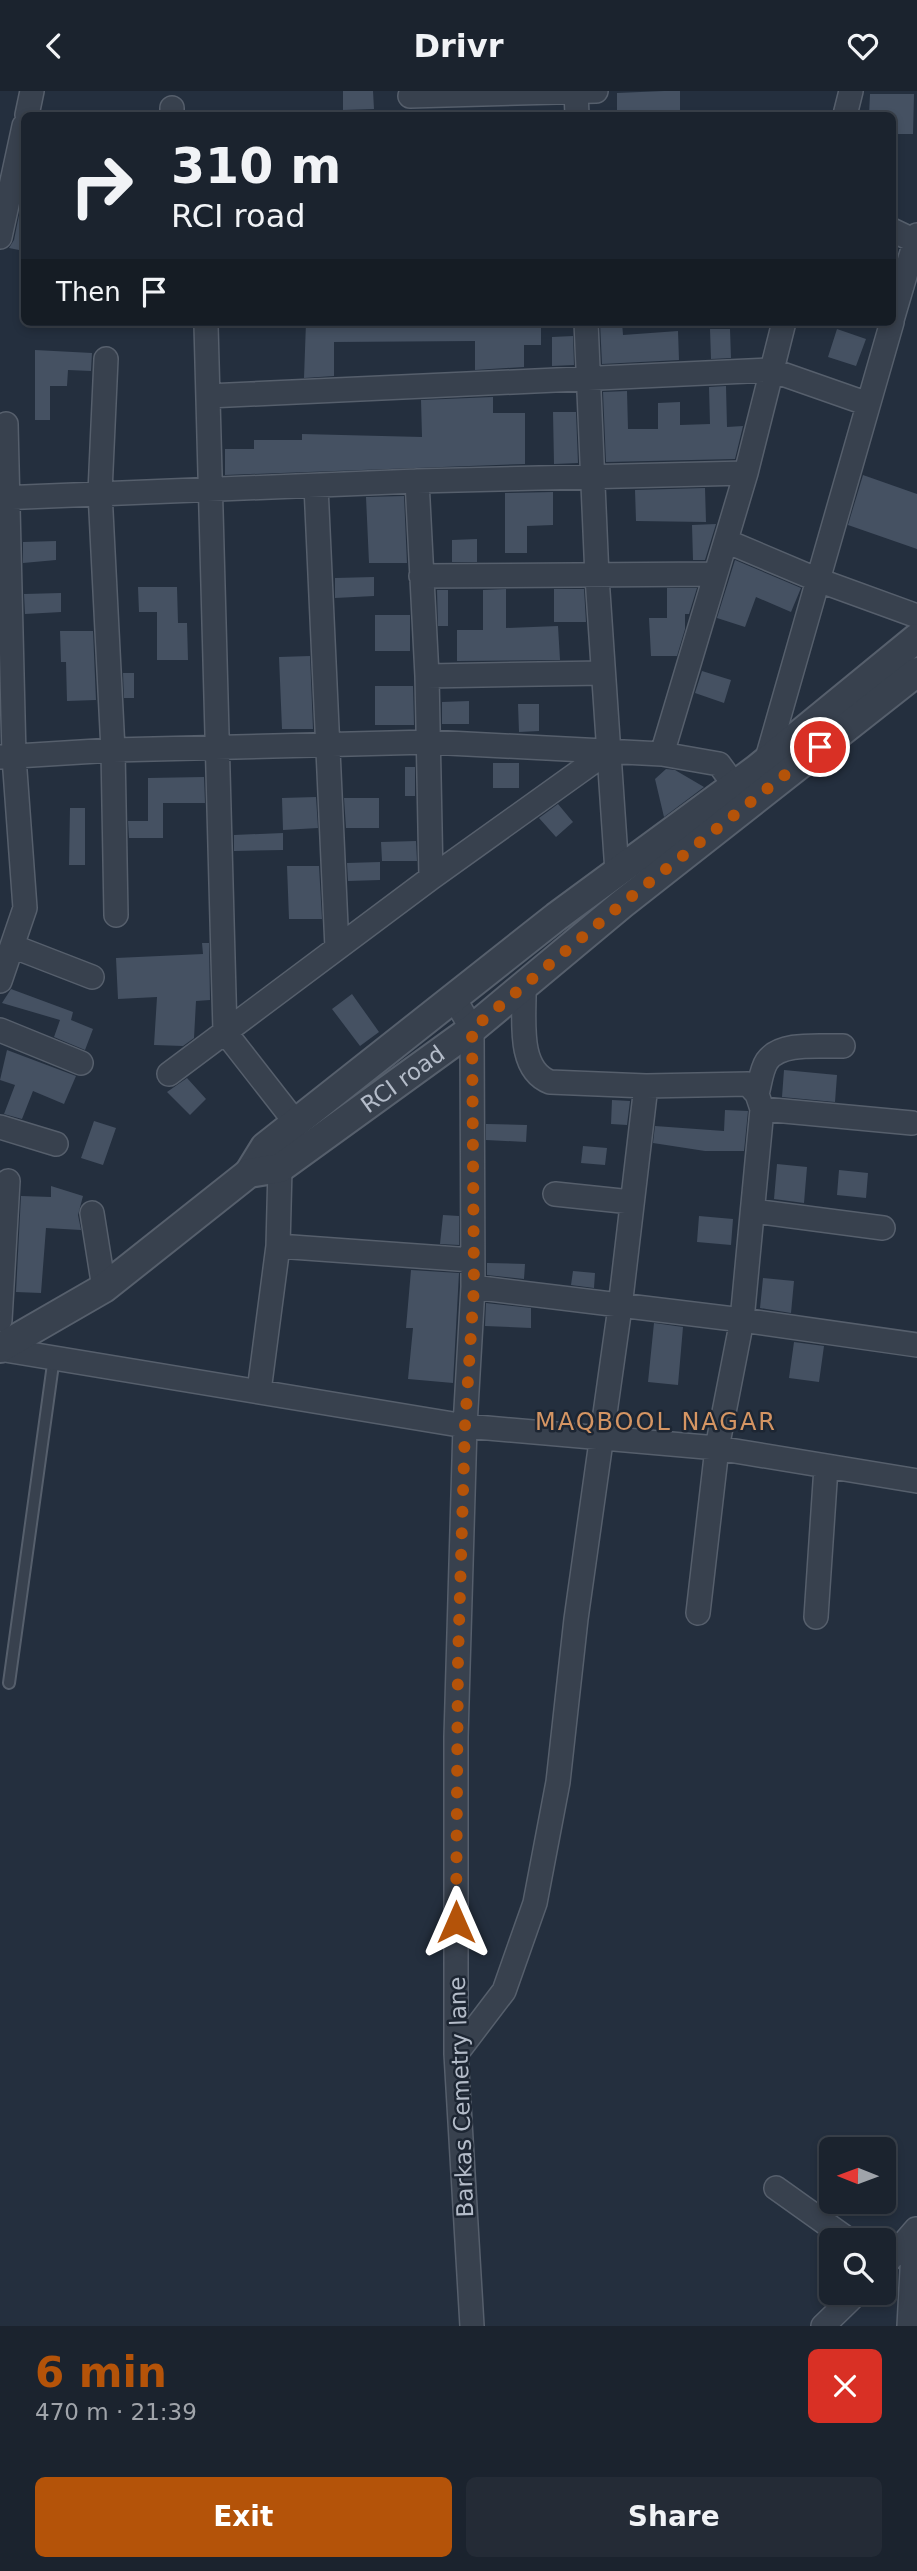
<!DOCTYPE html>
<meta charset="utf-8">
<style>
:root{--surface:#1b232e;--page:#242b36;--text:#f1f3f6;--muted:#a0a4aa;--line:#39404a;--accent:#b45309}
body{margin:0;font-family:"DejaVu Sans",sans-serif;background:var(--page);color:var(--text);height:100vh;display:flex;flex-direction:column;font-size:26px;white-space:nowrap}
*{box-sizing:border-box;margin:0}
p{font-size:23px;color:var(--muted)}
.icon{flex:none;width:38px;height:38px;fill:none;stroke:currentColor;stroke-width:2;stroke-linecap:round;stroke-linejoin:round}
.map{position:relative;height:2235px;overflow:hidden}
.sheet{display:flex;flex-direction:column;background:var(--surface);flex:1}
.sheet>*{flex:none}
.top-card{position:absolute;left:21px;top:21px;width:875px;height:214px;border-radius:10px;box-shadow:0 4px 10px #0003,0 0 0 2px var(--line);background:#1b232e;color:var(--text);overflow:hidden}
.needle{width:46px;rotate:271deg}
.buttons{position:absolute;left:819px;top:2046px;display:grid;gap:14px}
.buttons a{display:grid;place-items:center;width:77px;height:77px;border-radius:10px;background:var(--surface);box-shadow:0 4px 10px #0003,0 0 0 2px var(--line);font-size:35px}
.pin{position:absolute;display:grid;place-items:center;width:60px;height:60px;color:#fff;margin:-30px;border:4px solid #fff;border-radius:50%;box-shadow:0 2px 7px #0007}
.me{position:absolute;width:77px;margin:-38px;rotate:0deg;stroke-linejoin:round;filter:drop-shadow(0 0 5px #0008)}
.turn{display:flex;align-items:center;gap:24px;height:147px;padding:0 35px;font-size:32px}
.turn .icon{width:91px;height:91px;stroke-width:2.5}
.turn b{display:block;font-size:49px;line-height:60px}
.then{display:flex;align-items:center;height:66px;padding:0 35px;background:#0003;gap:14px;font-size:26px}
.round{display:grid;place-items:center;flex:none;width:74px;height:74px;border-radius:10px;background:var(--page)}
.overview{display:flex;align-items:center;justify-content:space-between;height:119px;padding:0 35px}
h1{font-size:42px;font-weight:700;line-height:52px;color:var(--accent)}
.action{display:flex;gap:14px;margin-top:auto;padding:14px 35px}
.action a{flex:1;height:80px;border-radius:10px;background:var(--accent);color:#fff;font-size:28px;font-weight:700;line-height:80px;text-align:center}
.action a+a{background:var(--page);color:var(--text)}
header{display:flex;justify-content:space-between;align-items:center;height:91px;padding:0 35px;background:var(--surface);font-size:32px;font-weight:700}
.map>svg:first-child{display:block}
</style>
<header><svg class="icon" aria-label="back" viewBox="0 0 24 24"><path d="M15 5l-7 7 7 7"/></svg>Drivr<svg class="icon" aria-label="heart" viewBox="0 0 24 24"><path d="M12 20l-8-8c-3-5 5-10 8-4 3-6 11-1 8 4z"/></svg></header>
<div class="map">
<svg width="917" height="2235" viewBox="0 0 917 2235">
<rect width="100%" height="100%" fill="#242f3e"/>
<path fill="#455162" d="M343,0H373L374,18L343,19Z
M664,0H680V24H617V2Z
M870,3H914L913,43H892V24H869Z
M24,99V160L9,157L14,149Z
M306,231H541V254H524V276L475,279V250L334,251V285L304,287Z
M600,231H622L623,244L678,240L679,269L602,273Z
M710,238H730L731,267L711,268Z
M837,238L866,248L856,275L828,266Z
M573,245L574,274L552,275V246Z
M35,259L92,262L91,280L68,279L67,295H50V329H35Z
M726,295L727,336L743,335L735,368L606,371L603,301L627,300L628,338H658V312L680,311V334L710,333L709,296Z
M493,306V322H525V373L225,384V358H254V349H302V343L422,346L421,309Z
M553,321H576L578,372L554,373Z
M863,384L917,403V458L848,434Z
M705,397L706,431L636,430L635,399Z
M553,401V434L527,435V462H505V402Z
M404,405L407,472H369L366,406Z
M716,433L705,469H693L692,434Z
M477,448V471H452V449Z
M56,450V469L23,472V451Z
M735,469L801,497L791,521L756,506L745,536L717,527Z
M374,486V505L335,507V487Z
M138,496H177L178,532H187L188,569H157V521H139Z
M667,497H697L689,523H685V538L677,565H651L649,527H667Z
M506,498V537L558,535L560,569L457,570V539H483V499Z
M554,498H584L586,531H554Z
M437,499H448V535H438Z
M61,502V521L25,523L24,503Z
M375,524H410V560H375Z
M60,540H93L96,609L67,610L66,571H61Z
M310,565L313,638H282L279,566Z
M702,580L731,589L724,612L695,602Z
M123,582H134V607H124Z
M375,595H413L414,634H375Z
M469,610V633H442V611Z
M518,613H539V640L519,641Z
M493,672H519V697H493Z
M405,676H415V705H405Z
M666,678L675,679L704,696L664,726L655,688Z
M204,686L205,712H163V747H129L128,730H148V687Z
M316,706L318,737L283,739L282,707Z
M344,707H379V737H346Z
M558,713L573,731L556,746L539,727Z
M70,717H85V774H69Z
M283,742V759L234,760V744Z
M416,750L417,770H382L381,751Z
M380,771V789L348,790L347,772Z
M287,775H319L322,828H289Z
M202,852H209L210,909L196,910L194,947L183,955L154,954L157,906L118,908L116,867L203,863Z
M11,898L73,921L71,929L93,938L85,959L54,946L60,929L2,912Z
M352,903L379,941L360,955L332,918Z
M7,959L76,985L64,1013L33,1000L22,1028L4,1023L15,994L0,989Z
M784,979L837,984L835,1011L782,1006Z
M187,987L206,1008L190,1024L167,1001Z
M612,1009L630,1010L627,1034L611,1033Z
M725,1019L748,1020L744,1060H705L653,1052L655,1035L724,1040Z
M94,1030L116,1037L103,1074L81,1067Z
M486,1033L527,1034L526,1051L486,1049Z
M583,1055L607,1057L605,1074L581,1072Z
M777,1073L807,1076L804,1112L774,1108Z
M839,1079L868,1082L866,1107L837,1104Z
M51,1095L83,1105L78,1124L81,1139L46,1137L41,1202L16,1201L21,1105L51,1106Z
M443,1124L459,1125V1154L440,1153Z
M699,1125L733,1128L731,1154L697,1151Z
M487,1172L525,1173L524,1188L487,1184Z
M411,1179L459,1182L453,1292L408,1288L413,1237H406Z
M573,1180L595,1182L594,1197L571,1194Z
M763,1187L794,1190L791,1222L760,1217Z
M486,1212L531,1217V1237L485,1235Z
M654,1232L683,1236L678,1294L648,1291Z
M794,1251L824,1255L819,1291L789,1287Z"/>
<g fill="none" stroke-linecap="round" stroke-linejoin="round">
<defs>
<path id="service" d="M9,1592L54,1266"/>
<path id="minor" d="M576,0L577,24
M410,5L596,0
M27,24L32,0
M172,24V17
M845,24L851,0
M892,139L915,150
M0,146L24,35
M892,229L917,144
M586,231L597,486L617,781
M206,234L225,941L296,1032
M106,268L100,401L113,659L116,824
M208,305L771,279L868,313
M417,390L427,585L431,787
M316,395L337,857
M0,407L417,390L746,382
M726,450L818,489L892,231
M421,485L714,483
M427,585L603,582
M662,663L746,382L784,231
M0,666L113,659L429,651L662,663L719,673L744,707
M766,671L818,489L917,525
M12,855L92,886
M0,890L25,817L14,666L6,333
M524,895C525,925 516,978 550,991L646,995L748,993L757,1003L762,1018L742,1229L717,1357L698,1522
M454,907L472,938L473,1196L465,1335L456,1646V1963L472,2235
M0,939L81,972
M169,983L431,787L607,661
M757,1003C760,993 761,979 767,970C781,950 821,956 843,955
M762,1018L912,1032
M0,1036L56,1053
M555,1103L631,1111
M754,1120L883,1137
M92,1122L104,1197
M278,1155L472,1169
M473,1196L742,1229L917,1254
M0,1229L8,1090
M0,1258L465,1335L717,1357L917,1390
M259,1300L278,1155L280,1077L272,1065
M816,1526L826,1376
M456,1963L504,1900L535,1812L558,1691L576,1528L620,1216L646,995
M776,2097L849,2149
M884,2175L916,2138
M823,2235L857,2202
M909,2235L914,2141"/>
<g id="tertiary">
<path d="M249,1082L265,1056L556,826L757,678L917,547"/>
<path id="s1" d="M0,1257L104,1197L249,1082L280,1077L472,938L622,813L917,581"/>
</g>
</defs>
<use href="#service" stroke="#565f6c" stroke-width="14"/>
<use href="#minor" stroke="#565f6c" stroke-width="26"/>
<use href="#tertiary" stroke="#565f6c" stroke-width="32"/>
<use href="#service" stroke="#38414e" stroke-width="10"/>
<use href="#minor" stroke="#38414e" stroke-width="23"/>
<use href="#tertiary" stroke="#38414e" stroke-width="28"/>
</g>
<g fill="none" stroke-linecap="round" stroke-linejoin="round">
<path stroke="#b45309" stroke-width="12" stroke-dasharray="0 21.6" d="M456,1831L458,1568L465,1335L474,1196L472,938L622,813L820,656"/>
</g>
<g text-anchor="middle" stroke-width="5" stroke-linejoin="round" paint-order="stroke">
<g font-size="23" fill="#b4bcc9" stroke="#1d2633">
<text dy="8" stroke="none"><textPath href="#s1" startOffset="488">RCI road</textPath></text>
<text transform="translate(461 2006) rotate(-92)" y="8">Barkas Cemetry lane</text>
</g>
<g font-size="24" letter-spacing="2" fill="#d59563" stroke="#1d2633">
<text x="656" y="1339">MAQBOOL NAGAR</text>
</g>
</g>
</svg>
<div class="buttons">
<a><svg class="needle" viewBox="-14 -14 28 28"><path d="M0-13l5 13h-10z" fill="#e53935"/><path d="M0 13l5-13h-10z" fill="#a0a4aa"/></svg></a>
<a><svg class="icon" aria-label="search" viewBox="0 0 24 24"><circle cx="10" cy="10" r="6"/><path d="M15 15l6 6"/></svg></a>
</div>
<div class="pin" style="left:820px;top:656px;background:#d93025"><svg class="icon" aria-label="arrive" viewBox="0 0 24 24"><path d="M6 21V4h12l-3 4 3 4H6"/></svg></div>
<svg class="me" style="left:456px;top:1831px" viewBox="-20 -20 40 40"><path d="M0-17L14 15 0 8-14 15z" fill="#b45309" stroke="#fff" stroke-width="4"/></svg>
<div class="top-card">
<div class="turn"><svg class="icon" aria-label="right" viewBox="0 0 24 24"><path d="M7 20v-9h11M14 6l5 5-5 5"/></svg><div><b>310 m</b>RCI road</div></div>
<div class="then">Then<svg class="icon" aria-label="arrive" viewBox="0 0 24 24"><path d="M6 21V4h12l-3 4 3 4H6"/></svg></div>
</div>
</div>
<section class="sheet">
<div class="overview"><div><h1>6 min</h1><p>470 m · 21:39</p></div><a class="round" style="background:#d93025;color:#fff"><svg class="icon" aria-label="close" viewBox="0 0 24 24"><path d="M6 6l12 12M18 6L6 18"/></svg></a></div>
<div class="action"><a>Exit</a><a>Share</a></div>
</section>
